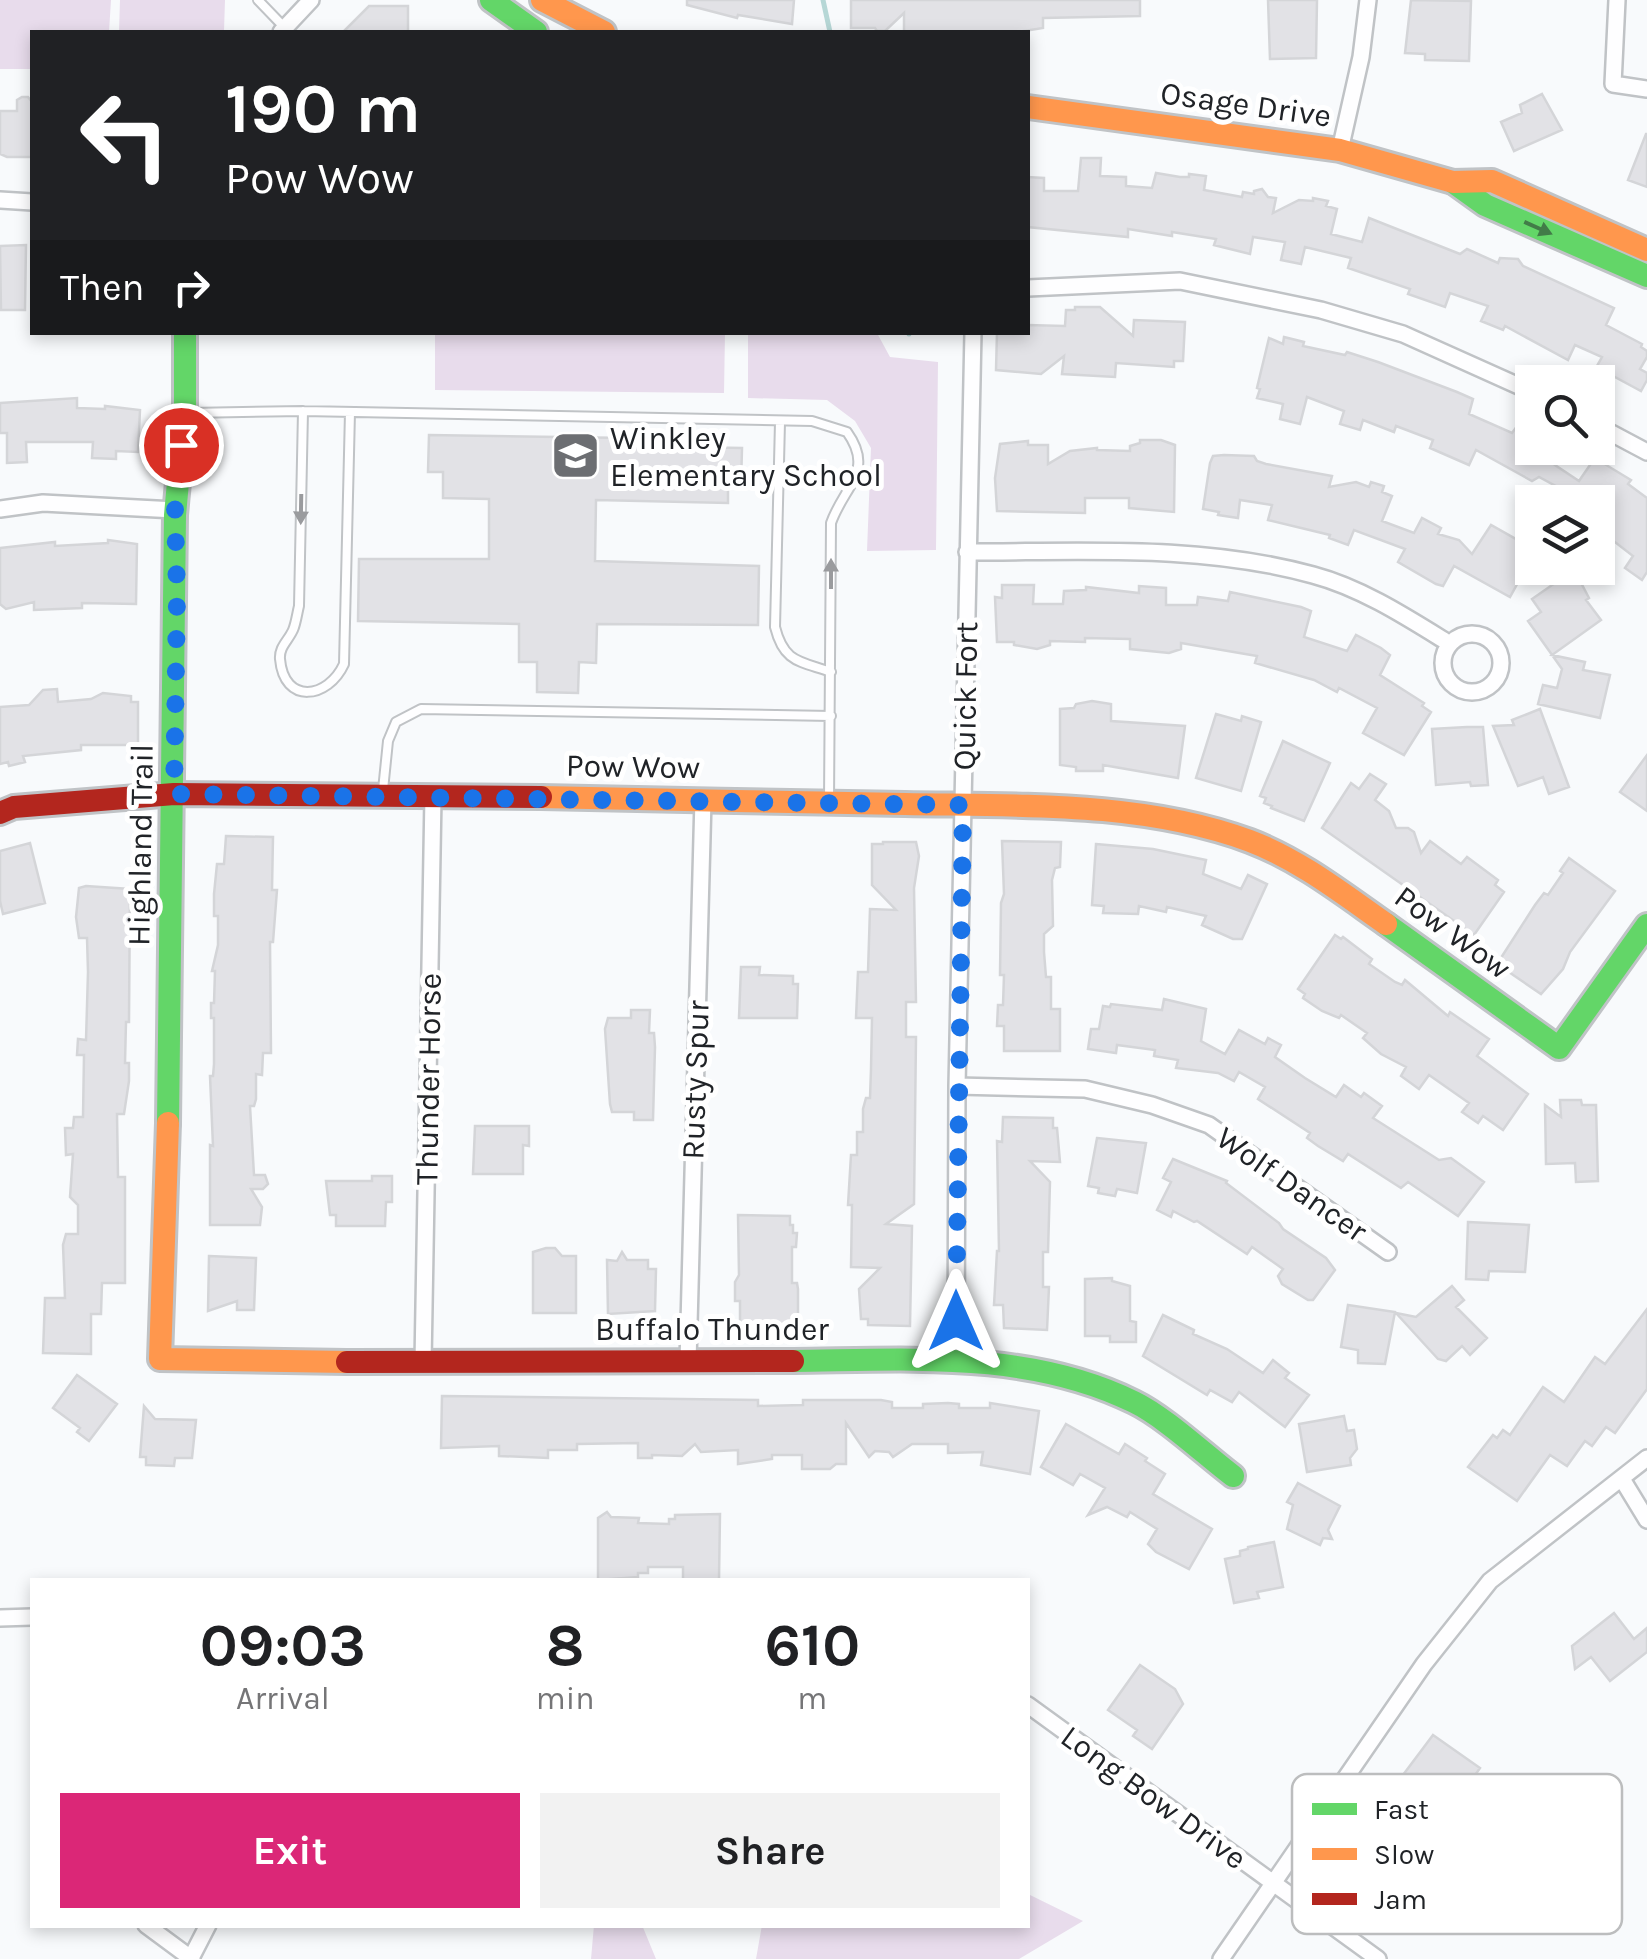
<!DOCTYPE html>
<style>
:root{--surface:#fff;--page:#f2f2f2;--text:#202124;--muted:#757577;--accent:#db2777}
body{margin:0;font-family:Karla,sans-serif;background:var(--page);color:var(--text);height:100vh;display:flex;flex-direction:column;font-size:38px;white-space:nowrap}
*{box-sizing:border-box;margin:0}
p{font-size:32px;color:var(--muted)}
.icon{flex:none;width:55px;height:55px;fill:none;stroke:currentColor;stroke-width:2;stroke-linecap:round;stroke-linejoin:round}
.map{position:relative;flex:1;overflow:hidden}
.panel{position:absolute;left:30px;top:1578px;width:1000px;height:350px;display:flex;flex-direction:column;background:var(--surface);border-radius:0px;box-shadow:0 5px 15px #0003}
.panel>*{flex:none}
.banner{position:absolute;left:30px;top:30px;width:1000px;height:305px;border-radius:0px;box-shadow:0 5px 15px #0003;background:#202124;color:#fff;overflow:hidden}
.fabs{position:absolute;left:1515px;top:365px;display:grid;gap:20px}
.fabs a{display:grid;place-items:center;width:100px;height:100px;border-radius:0px;background:var(--surface);box-shadow:0 5px 15px #0003;font-size:50px}
.pin{position:absolute;display:grid;place-items:center;width:85px;height:85px;color:#fff;margin:-42px;border:5px solid #fff;border-radius:50%;box-shadow:0 2px 10px #0007}
.me{position:absolute;width:110px;margin:-55px;rotate:0deg;stroke-linejoin:round;filter:drop-shadow(0 0 8px #0008)}
.turn{display:flex;align-items:center;gap:35px;height:210px;padding:0 30px;font-size:45px}
.turn .icon{width:130px;height:130px;stroke-width:2.5}
.turn b{display:block;font-size:70px;line-height:85px}
.then{display:flex;align-items:center;height:95px;padding:0 30px;background:#0003;gap:20px;font-size:38px}
.eta{display:flex;justify-content:space-evenly;align-items:center;height:170px;text-align:center}
.eta b{font-size:60px;font-weight:700;line-height:70px}
.cta{display:flex;gap:20px;margin-top:auto;padding:20px 30px}
.cta a{flex:1;height:115px;border-radius:0px;background:var(--accent);color:#fff;font-size:40px;font-weight:700;line-height:115px;text-align:center}
.cta a+a{background:var(--page);color:var(--text)}
.map>svg:first-child{display:block}
</style>
<div class="map">
<svg width="1647" height="1959" viewBox="0 0 1647 1959">
<rect width="100%" height="100%" fill="#f8fafc"/>
<path fill="#e8dcec" d="M0,0H111L109,32H32V69H0Z
M120,0H225L224,31L119,32Z
M435,333H725L724,393L435,390Z
M748,333H877L890,357L938,362L936,550L867,551L871,448L855,421L827,400L748,398Z
M1028,1894L1083,1921L1019,1959H756L762,1925H1028Z
M594,1925H642L656,1959H591Z"/>
<g fill="none" stroke-linecap="round" stroke-linejoin="round">
<path stroke="#b6d7d6" stroke-width="5" d="M823,0L830,32
M909,332V334"/>
</g>
<path fill="#e2e2e6" stroke="#d4d5d8" stroke-width="2.5" d="M687,0H794L792,24L738,15L737,18L687,5Z
M851,0H1140V16L1043,18V28L1018,32H904V13L885,31H877L875,28H851Z
M1268,0H1317L1316,58L1270,59Z
M1411,0L1471,1L1469,61L1425,60V54L1405,53Z
M369,6H408V32H343Z
M1542,94L1562,130L1514,151L1501,122L1522,113L1520,105Z
M22,97H28L32,102V157H7L0,154V111H17V100Z
M1646,134H1647V187L1628,180Z
M1081,158H1101L1100,176L1126,177V186L1152,188L1156,173L1180,177H1189V174L1206,176L1204,190L1242,197L1243,192L1254,194V191L1262,189L1268,197L1276,198L1273,213L1299,200L1313,201V198L1328,201L1326,206L1337,209L1331,234L1362,242L1369,218L1460,254L1467,249L1498,263L1500,258L1518,259L1523,266L1614,308L1606,325L1642,344L1641,347L1647,351V357L1640,369L1647,373V380L1641,391L1602,370L1597,366L1602,357L1575,345L1568,360L1505,326L1503,330L1481,321L1488,306L1450,293L1445,307L1408,294L1410,289L1348,268L1351,258L1305,247L1301,264L1281,260L1285,242L1253,237L1250,254L1214,245L1216,239L1172,232V236L1128,229V237L1028,227V177L1044,178V191H1078Z
M26,245L25,310H1L0,246Z
M1075,307H1100L1133,336L1134,320L1185,322L1183,361H1174V367L1116,363L1115,377L1062,374L1064,356L1041,374L996,370L997,332H1028V325L1065,326L1066,310H1075Z
M1284,337L1304,342L1303,346L1345,355L1347,352L1378,362L1457,392L1473,399L1469,414L1512,433L1520,422L1532,428V448H1564L1555,465L1579,481L1592,462L1598,460L1631,480L1628,484L1647,498V572L1642,580L1625,568L1633,556L1598,529V502H1556L1563,490L1539,477L1532,481L1476,450L1469,465L1430,448L1433,440L1396,426L1394,432L1363,420L1360,430L1340,424L1344,411L1307,397L1300,424L1280,419L1283,404L1257,398L1260,389L1257,388L1269,338L1283,344Z
M77,398V408L105,409V406L140,410L138,452L116,451V459L92,458L93,442H26L27,462L7,463V433H0V403Z
M429,435L628,438V446L742,448L741,487H728V503L596,500L595,561L759,566L758,625L597,624L596,663L579,662L578,693L537,692V662H519V624L358,621L359,559H489V499L443,498V472H428Z
M1140,440H1161L1175,445L1174,512L1129,508V498H1085V513L997,511L995,478L1000,444L1028,441V445H1048V464L1070,451L1097,448V450L1130,451V446L1140,443Z
M1224,455L1254,456L1257,461L1266,464L1332,476L1329,487L1356,482L1369,487L1371,482L1384,486L1382,492L1392,496L1382,521L1414,533L1422,518L1441,528L1438,534L1459,540L1472,554L1491,525L1530,547L1532,557L1510,597L1454,566L1443,586L1436,584L1398,562L1405,549L1354,530L1348,545L1329,538L1330,535L1268,520L1272,505L1240,500L1238,518L1218,515L1219,512L1203,509L1210,463L1213,456Z
M108,540L137,544L136,604L82,603V608L34,610V602L6,609L0,604V548L55,542V546L108,543Z
M1568,574L1580,581L1589,598L1586,600L1601,620L1552,655L1585,662L1583,670L1610,675L1600,718L1538,704L1543,685L1557,688L1562,669L1528,621L1541,612L1532,599Z
M1002,585H1034L1033,604H1063L1064,591L1086,590V587L1139,593V586L1166,588V605H1197L1198,597L1228,601L1230,592L1301,607L1311,611L1304,637L1347,651L1356,635L1381,648L1390,655L1380,675L1424,703L1422,706L1431,712L1404,755L1363,733L1377,708L1339,688L1337,692L1314,680L1255,663L1257,656L1181,643V649L1169,653L1130,649V639L1085,638V642L1050,641V645L1037,649L1014,645V642H997L995,597L1002,598Z
M57,689L58,702L91,699L103,693L131,696V702H138V745H81V750L23,756L25,762L9,766L8,762L0,764V707L29,705L43,690Z
M1092,701L1111,704V721L1185,726L1178,778L1103,765V771H1076V767L1060,765V709L1074,708L1076,704Z
M1540,709L1569,787L1549,794L1543,777L1518,786L1493,726L1514,725L1512,720Z
M1216,714L1241,721L1242,716L1261,722L1241,791L1196,778Z
M1467,727H1483L1488,785L1471,786L1470,782L1436,785L1432,729Z
M1283,741L1330,763L1304,821L1271,808L1272,806L1264,803L1266,798L1260,796Z
M1647,755V811L1620,792Z
M1370,774L1386,784L1375,800L1389,811L1396,828H1408L1414,832L1421,853L1430,841L1461,864L1467,857L1498,880L1495,885L1504,892L1474,935L1322,828L1351,783L1359,789Z
M226,836L273,837L272,890H277L273,942H270L271,1053H263L262,1075L256,1074V1099L254,1106H250L254,1175H265L268,1184L263,1189H251L262,1207L260,1225H210V1145L213,1146L210,1076H213L214,1064V1018H211V1003H214L215,971H212L218,945V916H214V894L217,864H224Z
M1002,841L1061,842L1060,867L1055,868L1052,880L1053,926L1044,934V952L1046,977H1051V1009H1060V1051H1004V1026H997L998,1005H1003L1004,975H1000L1001,903L1004,894Z
M883,842H916L919,856L914,888L916,1002H906V1037H916L914,1204L886,1224L912,1226L910,1326L868,1325V1319H861L859,1289L880,1268L851,1267L852,1205H848L851,1155H857V1132H863V1109L866,1098H870L871,1069L872,1018H856L858,972H868L870,909L896,910L872,885V844H883Z
M30,843L45,903L3,914L0,901V851Z
M1096,844L1153,849L1206,860L1203,874L1241,889L1248,875L1267,884L1242,939H1233L1202,925L1206,916L1167,907L1166,912L1139,906L1138,914L1103,913L1104,906L1092,905Z
M1569,858L1615,891L1570,952L1563,969L1541,994L1497,964L1535,905L1544,893L1548,895L1563,873L1560,871Z
M86,886L130,889L129,1022H126L125,1063H129V1081L124,1114H117L118,1177H125V1283H102L101,1314H91V1354L43,1353L45,1298H65L63,1245L66,1234H78V1205L70,1197L73,1154L66,1155L65,1128H73L74,1117H83L84,1055H77L78,1039L86,1040L88,972L87,938H79L76,917L79,888Z
M1335,935L1341,939L1343,937L1372,959L1369,964L1395,982L1402,985L1405,980L1448,1016L1450,1012L1489,1039L1477,1056L1528,1094L1503,1130L1483,1116L1478,1123L1462,1112L1469,1103L1429,1075L1419,1089L1401,1076L1406,1067L1381,1054L1363,1038L1367,1033L1341,1015L1339,1018L1322,1011L1303,998L1305,994L1298,989Z
M741,967H760L759,975L793,976V984H798L797,1018H739Z
M1164,999L1206,1009L1201,1041L1225,1054L1239,1030L1265,1044L1268,1038L1281,1045L1275,1057L1305,1078L1336,1097L1344,1085L1361,1097L1364,1093L1382,1106L1373,1118L1439,1160L1451,1158L1484,1182L1458,1216L1408,1182L1401,1188L1348,1154L1343,1161L1318,1146L1307,1138L1310,1133L1258,1099L1265,1087L1239,1072L1234,1081L1218,1073L1176,1068L1178,1060L1154,1056L1155,1050L1117,1045L1116,1053L1088,1049L1091,1029H1099L1103,1006L1110,1007L1111,1004L1162,1010Z
M631,1010H650L649,1033H654L655,1047L653,1120H634V1112H612L610,1104L605,1029L608,1018H631Z
M1560,1100H1581L1582,1105H1596L1598,1181L1576,1182L1575,1163L1546,1164L1545,1105L1561,1117Z
M1003,1117L1053,1118V1128H1057L1060,1162L1030,1161L1050,1182L1048,1252H1043V1287H1049L1047,1330L1004,1328L1003,1305H994L997,1251H999L997,1141L1002,1142Z
M475,1126H529V1146L523,1145V1174H473Z
M1097,1138L1146,1143L1137,1193L1117,1189L1115,1196L1098,1193L1099,1188L1088,1186Z
M1173,1159L1227,1181L1226,1183L1279,1223L1283,1229L1326,1258L1335,1270L1313,1300H1308L1282,1284L1278,1276L1283,1269L1252,1247L1247,1254L1197,1221L1194,1222L1173,1211L1171,1217L1157,1210L1171,1182L1163,1178Z
M372,1176H392V1202H386L385,1226H336V1215H330L326,1181H372Z
M738,1215L790,1216V1225H793V1233H797L796,1247H792V1283H797L798,1289V1325H740V1301H735V1282L739,1275Z
M1468,1222L1529,1225L1525,1272L1489,1271L1488,1280L1466,1279Z
M546,1248H555L562,1256H576V1313H533V1252Z
M622,1252L627,1260H648V1269H656L655,1311L608,1314L607,1260L617,1261Z
M209,1256L256,1258L254,1310H237V1301L208,1311Z
M1112,1278V1281L1130,1286V1321L1136,1322V1342H1110V1336H1085V1279Z
M1452,1286L1464,1300L1456,1307L1487,1338L1470,1355L1462,1346L1446,1361L1438,1359L1396,1313L1416,1317Z
M1348,1305L1395,1312L1385,1364L1358,1363V1350L1341,1347Z
M1647,1309V1389L1615,1433L1606,1427L1592,1446L1585,1441L1567,1466L1550,1455L1517,1501L1468,1467L1493,1435L1497,1438L1503,1430L1510,1435L1543,1387L1564,1402L1595,1357L1605,1364Z
M1163,1315L1194,1330L1193,1334L1227,1349L1263,1373L1273,1360L1289,1373L1285,1378L1309,1395L1285,1427L1239,1392L1232,1402L1210,1390L1207,1395L1143,1356Z
M77,1375L117,1404L89,1441L77,1432L80,1428L53,1408Z
M442,1396L758,1400V1406L803,1405V1400H881L892,1402V1408H923V1404L948,1403L959,1404V1408H990V1403L1039,1411L1030,1474L981,1465L983,1452L948,1453V1444H912L893,1457L889,1452L875,1451L869,1457L846,1423V1464H836L830,1469H802V1455H772V1459L738,1464V1450L701,1452L695,1444L682,1456L652,1455V1458H638V1443L577,1444V1450H548V1458L499,1456V1446L441,1448Z
M144,1406L155,1419L196,1420L192,1458H175L174,1466L146,1465V1457H140Z
M1344,1416L1347,1431L1354,1430L1357,1449L1350,1458L1351,1465L1307,1472L1299,1424Z
M1066,1424L1119,1454L1125,1444L1147,1458L1145,1461L1165,1474L1153,1494L1212,1529L1189,1569L1156,1552L1148,1544L1157,1529L1130,1512L1127,1517L1107,1507L1088,1515L1105,1488L1080,1474L1073,1485L1041,1467Z
M1298,1483L1340,1506L1328,1530L1332,1539L1323,1538L1320,1545L1287,1529L1293,1505L1287,1502Z
M607,1512L611,1517L639,1518L638,1523L669,1524V1519H675V1515L720,1514L719,1580H683V1567H648V1573H638V1577L598,1580V1518Z
M1274,1542L1283,1587L1257,1592L1259,1598L1234,1603L1225,1559L1240,1556V1551L1248,1549V1547Z
M1614,1613L1634,1639L1647,1628V1652L1610,1681L1591,1657L1575,1669L1572,1646Z
M1140,1665L1175,1689L1183,1704L1152,1749L1133,1736L1137,1730L1108,1710Z
M1433,1735L1480,1768L1452,1808L1403,1775Z"/>
<g fill="none" stroke-linecap="round" stroke-linejoin="round">
<defs>
<path id="lane" d="M258,0L285,28
M303,411L299,606C297,614 296,623 293,630C288,641 279,647 280,659C284,705 328,699 344,664L350,412
M189,413L303,411L812,421L847,432C875,471 844,486 831,523L829,801
M780,422L775,627C784,663 800,661 831,672
M383,790L388,741L396,722L421,709L831,716"/>
<path id="street" d="M1617,0L1613,84L1647,89
M281,32L311,0
M1340,150L1361,57L1368,0
M0,200L32,202
M1028,288L1180,281L1321,310L1403,334L1532,392
M1598,426L1647,452
M0,509L43,503L175,510
M967,552C1082,552 1201,544 1313,575C1362,588 1408,618 1450,644
M1443 663a29 29 0 1 1 58 0a29 29 0 1 1-58 0Z
M957,1086L1085,1089L1152,1105L1209,1125L1388,1252
M956,1360L957,1086L973,332
M688,1362L703,799
M423,1363L433,796
M1622,1479L1647,1520
M0,1618L32,1617
M1028,1705L1378,1959
M146,1925L192,1959
M191,1958L208,1925
M1221,1959L1424,1664L1490,1581L1647,1458"/>
<path id="fast" d="M491,0L536,32
M1453,182L1485,205L1647,276
M1386,924L1559,1048L1647,925
M168,1123L175,515L185,406V332
M793,1361C908,1360 1029,1350 1134,1402C1165,1417 1204,1454 1233,1476"/>
<path id="slow" d="M542,0L604,32
M1028,107L1340,150L1453,182L1492,181L1647,250
M541,797C662,800 784,802 905,804C1019,806 1142,801 1250,841C1300,860 1343,894 1386,924
M168,1123L160,1359L347,1362"/>
<path id="jam" d="M0,813L14,807L174,794L541,797
M347,1362L793,1361"/>
</defs>
<use href="#lane" stroke="#c0c3c6" stroke-width="12"/>
<use href="#street" stroke="#c0c3c6" stroke-width="20"/>
<use href="#fast" stroke="#c0c3c6" stroke-width="28"/>
<use href="#slow" stroke="#c0c3c6" stroke-width="28"/>
<use href="#jam" stroke="#c0c3c6" stroke-width="28"/>
<use href="#lane" stroke="#fefeff" stroke-width="8"/>
<use href="#street" stroke="#fefeff" stroke-width="15"/>
<use href="#fast" stroke="#63d668" stroke-width="22"/>
<use href="#slow" stroke="#ff974d" stroke-width="22"/>
<use href="#jam" stroke="#b3261e" stroke-width="22"/>
</g>
<defs><path id="oneway-solid" d="M-6-.8H1V-3.2L6.5 0L1 3.2V.8H-6Z" transform="scale(2.5)"/></defs>
<use fill="#427c48" href="#oneway-solid" transform="translate(1538 228) rotate(24)"/>
<g fill="#9a9b9e">
<use href="#oneway-solid" transform="translate(301 509) rotate(91)"/>
<use href="#oneway-solid" transform="translate(831 574) rotate(-90)"/>
</g>
<g fill="none" stroke-linecap="round" stroke-linejoin="round">
<path stroke="#1a73e8" stroke-width="18" stroke-dasharray="0 32.4" d="M181,445L175,510L177,596L174,794L963,805L956,1321"/>
</g>
<defs>
<symbol id="school-square" viewBox="-11 -11 22 22"><rect x="-9" y="-9" width="18" height="18" rx="4" fill="#6c6e72" stroke="#fff"/><path d="M0-5L7-2L0 1L-7-2ZM-4 1L0 2.5L4 1V4Q0 6-4 4Z" fill="#fff"/></symbol>
</defs>
<g fill-rule="evenodd">
<use href="#school-square" x="548" y="428" width="55" height="55"/>
</g>
<g text-anchor="middle" stroke-width="10" stroke-linejoin="round" paint-order="stroke">
<g font-size="32" fill="#202327" stroke="#fff">
<text transform="translate(1246 104) rotate(8)" y="11">Osage Drive</text>
<text transform="translate(965 696) rotate(-89)" y="11">Quick Fort</text>
<text transform="translate(633 766) rotate(1)" y="11">Pow Wow</text>
<text transform="translate(140 845) rotate(-89)" y="11">Highland Trail</text>
<text transform="translate(1453 932) rotate(36)" y="11">Pow Wow</text>
<text transform="translate(428 1079) rotate(-89)" y="11">Thunder Horse</text>
<text transform="translate(695 1080) rotate(-88)" y="11">Rusty Spur</text>
<text transform="translate(1292 1184) rotate(35)" y="11">Wolf Dancer</text>
<text x="712" y="1340">Buffalo Thunder</text>
<text transform="translate(1154 1797) rotate(36)" y="11">Long Bow Drive</text>
</g>
<g font-size="32" fill="#202327" stroke="#fff" text-anchor="start">
<text x="610" y="449">Winkley<tspan x="610" dy="37">Elementary School</tspan></text>
</g>
</g>
<rect x="1292" y="1774" width="330" height="160" rx="15" fill="#fff" stroke="#bcbdbe" stroke-width="2.5"/>
<rect x="1312" y="1803" width="45" height="12" fill="#63d668"/>
<rect x="1312" y="1848" width="45" height="12" fill="#ff974d"/>
<rect x="1312" y="1893" width="45" height="12" fill="#b3261e"/>
<g font-size="28" fill="#202327">
<text x="1374" y="1819">Fast</text>
<text x="1374" y="1864">Slow</text>
<text x="1374" y="1909">Jam</text>
</g>
</svg>
<div class="fabs">
<a><svg class="icon" aria-label="search" viewBox="0 0 24 24"><circle cx="10" cy="10" r="6"/><path d="M15 15l6 6"/></svg></a>
<a><svg class="icon" aria-label="layers" viewBox="0 0 24 24"><path d="M12 4l9 5-9 5-9-5zM3 14l9 5 9-5"/></svg></a>
</div>
<div class="pin" style="left:181px;top:445px;background:#d93025"><svg class="icon" aria-label="arrive" viewBox="0 0 24 24"><path d="M6 21V4h12l-3 4 3 4H6"/></svg></div>
<svg class="me" style="left:956px;top:1321px" viewBox="-20 -20 40 40"><path d="M0-17L14 15 0 8-14 15z" fill="#1a73e8" stroke="#fff" stroke-width="4"/></svg>
<div class="banner">
<div class="turn"><svg class="icon" aria-label="left" viewBox="0 0 24 24"><path d="M17 20v-9H6M10 6l-5 5 5 5"/></svg><div><b>190 m</b>Pow Wow</div></div>
<div class="then">Then<svg class="icon" aria-label="right" viewBox="0 0 24 24"><path d="M7 20v-9h11M14 6l5 5-5 5"/></svg></div>
</div>
<section class="panel">
<div class="eta">
<div><b>09:03</b><p>Arrival</p></div>
<div><b>8</b><p>min</p></div>
<div><b>610</b><p>m</p></div>
</div>
<div class="cta"><a>Exit</a><a>Share</a></div>
</section>
</div>
